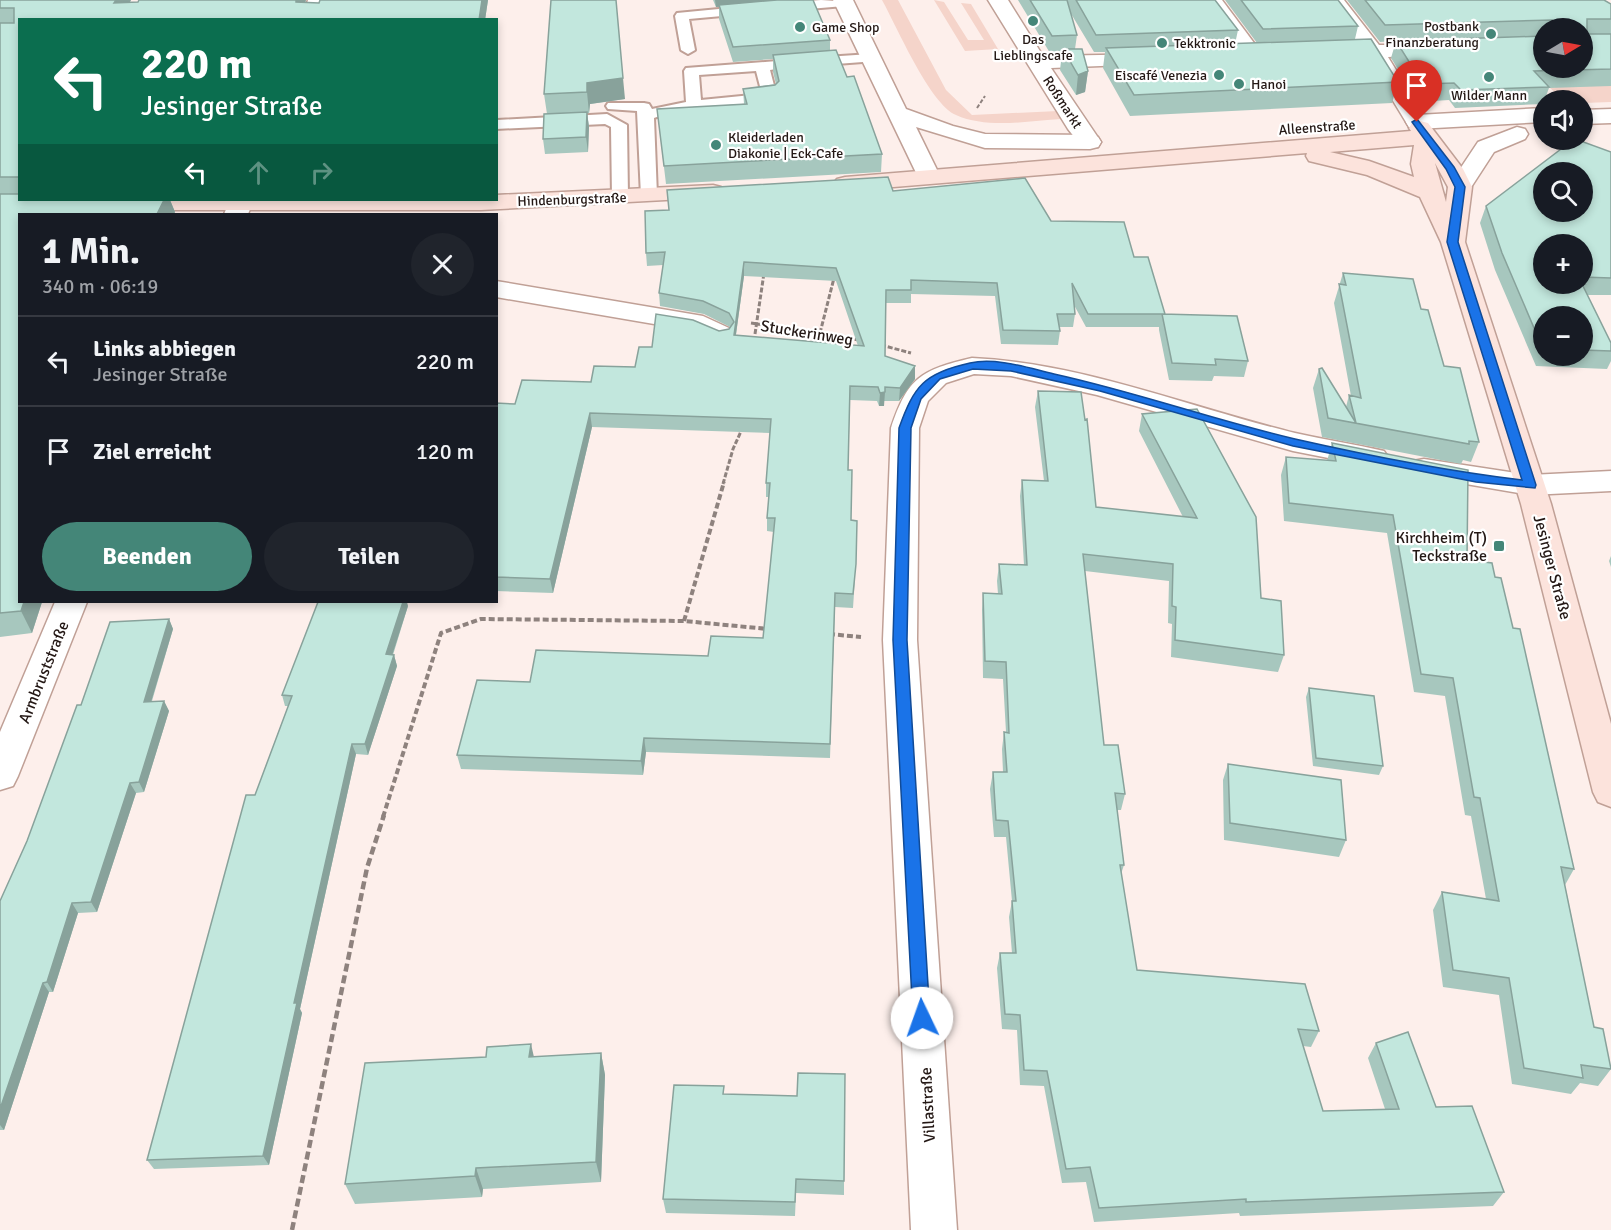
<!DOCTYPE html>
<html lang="de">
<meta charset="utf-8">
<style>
:root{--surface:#171b24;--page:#20242c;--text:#f1f3f6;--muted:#9ea1a6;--line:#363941;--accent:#448678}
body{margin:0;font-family:Signika,sans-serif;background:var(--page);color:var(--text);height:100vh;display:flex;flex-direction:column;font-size:22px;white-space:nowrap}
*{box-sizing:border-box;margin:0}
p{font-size:20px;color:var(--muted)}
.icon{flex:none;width:33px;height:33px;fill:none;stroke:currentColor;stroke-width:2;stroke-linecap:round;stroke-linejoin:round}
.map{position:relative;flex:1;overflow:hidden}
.side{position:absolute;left:18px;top:213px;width:480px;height:390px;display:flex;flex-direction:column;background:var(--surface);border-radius:0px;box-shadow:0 3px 9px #0003}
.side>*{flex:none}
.guide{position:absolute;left:18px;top:18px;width:480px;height:183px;border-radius:0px;box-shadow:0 3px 9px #0003;background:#0b6e4f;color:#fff;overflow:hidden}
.needle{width:39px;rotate:80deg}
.fabs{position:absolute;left:1533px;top:18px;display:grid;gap:12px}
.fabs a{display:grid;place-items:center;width:60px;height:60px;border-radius:50%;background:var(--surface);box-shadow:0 3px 9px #0003;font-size:30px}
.pin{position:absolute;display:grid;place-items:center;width:51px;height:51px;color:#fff;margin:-62px -26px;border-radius:50% 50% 50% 0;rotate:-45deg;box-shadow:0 0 6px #0007}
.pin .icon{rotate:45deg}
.me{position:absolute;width:66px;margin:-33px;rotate:357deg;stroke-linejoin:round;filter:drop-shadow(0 0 4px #0008)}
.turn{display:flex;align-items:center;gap:21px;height:126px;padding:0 24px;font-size:27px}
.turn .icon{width:78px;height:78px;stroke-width:2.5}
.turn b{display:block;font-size:42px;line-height:51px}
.lanes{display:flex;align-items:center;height:57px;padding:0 24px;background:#0003;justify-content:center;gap:30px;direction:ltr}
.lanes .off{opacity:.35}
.round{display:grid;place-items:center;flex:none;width:63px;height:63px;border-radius:32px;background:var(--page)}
.summary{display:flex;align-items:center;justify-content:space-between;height:102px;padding:0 24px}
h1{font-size:36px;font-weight:700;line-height:45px}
.primary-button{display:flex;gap:12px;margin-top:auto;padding:12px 24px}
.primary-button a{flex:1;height:69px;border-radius:36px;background:var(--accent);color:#fff;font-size:24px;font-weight:700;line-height:69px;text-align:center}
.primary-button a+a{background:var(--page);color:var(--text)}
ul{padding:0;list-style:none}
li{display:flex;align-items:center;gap:18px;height:90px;padding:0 24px;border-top:2px solid var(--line)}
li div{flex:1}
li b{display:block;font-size:22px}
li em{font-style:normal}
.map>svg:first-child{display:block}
</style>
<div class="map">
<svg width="1611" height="1230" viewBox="0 0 1611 1230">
<rect width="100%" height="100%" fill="#fdefeb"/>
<path fill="#f5d4ca" d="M882,0H898L946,90L972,115L1058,111L1061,119C1028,121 987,129 956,115C930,104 897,27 882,0Z
M934,0L944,2L968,40H984L961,3L971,4L998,49L965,51Z
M1611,84V102L1583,103L1582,100H1563L1548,86Z"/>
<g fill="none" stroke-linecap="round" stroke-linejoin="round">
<defs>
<path id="service" d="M821,0L851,2L844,6L786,11L779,7L786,3Z
M750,6L757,10L755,13L689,19L695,50L688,54L681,50L675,16L677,13Z
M871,54L876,55V61L810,66L803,62L810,58Z
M777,61L784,65L782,68L770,70L777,97L775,100L668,113L654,118L657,196L655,199H643L641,196L637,111L608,109L606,106L608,103H644L649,104L652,109L686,102L684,71L686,68ZM756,71L762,94L701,100L699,75Z
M607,114L627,125L628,197L620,202L612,197L611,127L605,124L496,129L497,120Z"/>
<path id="pedestrian" d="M1202,0H1222L1263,55L1260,59H1246Z"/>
<path id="minor" d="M308,0H328L322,20H302Z
M988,0H1008L1043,56L1157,54L1160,58L1157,62L1150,64L1051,68L1101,142L1098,147H1082L1068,129Z
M1324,0H1344L1379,45H1444L1447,49L1444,53L1437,55L1388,57L1428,122L1425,127H1409L1367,58L1329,57L1326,53L1329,49L1359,46Z
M230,200H254L248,214H224Z
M496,281L703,316L729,328L733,334L729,340L720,342L711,340L695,331L496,297Z
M972,358C1083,363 1188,407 1295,433C1325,440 1355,444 1384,451L1389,458L1384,465L1374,467L1293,451L1097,395L1011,376L974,374L946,383L928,401L919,428L917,640L957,1230H911L883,640L891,428C908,377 921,370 972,358Z
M1424,459L1530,475L1541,478L1545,485L1541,492L1530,495L1413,475L1409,468L1413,461Z
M55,602H87L18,776L13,786L0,790V732Z"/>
<path id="tertiary" d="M833,0H853L906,109L953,126L985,134L1090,135L1098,137L1101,142L1098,147L1090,149L985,148L916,127L940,176L936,181H920Z
M1544,108V122L1417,129L1409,127L1406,122L1409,117L1417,115Z
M1611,109V123L1582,124V110Z
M1517,127L1525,129L1528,134L1525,139L1494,152L1468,192H1452L1448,187L1478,142Z
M1611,471V491L1530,495L1519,492L1515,485L1519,478L1530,475Z"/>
<path id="secondary" d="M1420,121L1428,123L1463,169L1472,187L1465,242L1551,504L1611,724V807L1598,802L1593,792L1521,504L1441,242L1420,197L1367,175L1309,161L1306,156L1307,153L845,191L837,189L833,184L837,179L845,177L1411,131L1409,128L1412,123ZM1414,145L1411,164L1414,177L1369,161L1330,152ZM1435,163L1448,187L1446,202Z
M713,185L721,187L725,192L721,197L481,210H128L120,208L116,203L118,200H496V195Z"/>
</defs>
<use href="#service" stroke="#c0a096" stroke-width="4"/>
<use href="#pedestrian" stroke="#c0a096" stroke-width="3"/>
<use href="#minor" stroke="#c0a096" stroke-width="3"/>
<use href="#tertiary" stroke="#c0a096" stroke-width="3"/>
<use href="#secondary" stroke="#c0a096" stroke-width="3"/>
<path stroke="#8e827e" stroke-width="2" stroke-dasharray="4 2" stroke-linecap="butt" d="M977,108L985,96"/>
<path stroke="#8e827e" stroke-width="3" stroke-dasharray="5 2" stroke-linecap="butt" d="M751,323L859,340
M820,333L834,278
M755,334L764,273
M881,345L911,353
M723,484L733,449L743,427"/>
<path stroke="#8e827e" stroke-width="4" stroke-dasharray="6 3" stroke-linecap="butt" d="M684,621L724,482
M829,634L861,637
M383,817L441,633L481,619L684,621L768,629"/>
<path stroke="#8e827e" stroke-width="4.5" stroke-dasharray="8 4" stroke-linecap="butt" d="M292,1230L367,868L384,815"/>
<use href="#service" fill="#fff" fill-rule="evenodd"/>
<use href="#pedestrian" fill="#fff" fill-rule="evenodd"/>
<use href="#minor" fill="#fff" fill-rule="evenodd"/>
<use href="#tertiary" fill="#fff" fill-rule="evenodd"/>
<use href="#secondary" fill="#fce3dc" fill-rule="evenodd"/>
</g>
<path fill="#a7c7be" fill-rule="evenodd" d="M0,0H131L129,2L319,3L320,0H488L485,20H20V200H170L175,212L174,214H20V602H42L32,633L0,637Z
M551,0L625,99L590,104L589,113H587L589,127L588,152L545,154L543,139L547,114L544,94Z
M713,0H813L830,40V50L882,154L881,172L666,184L657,109L744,104L743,89L776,84L773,72V59L733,62L719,19V7H716Z
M1018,0H1215L1238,30L1235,44L1257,43L1225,0H1338L1358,26L1355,39L1398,82L1392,103L1130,116L1103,68L1105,52H1094L1070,12L1077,35L1075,49L1088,71L1085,92L1076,95L1060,70L1062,53H1050Z
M1347,0H1604L1611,4V86L1549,88L1543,104L1455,108L1449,100L1418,102L1391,58L1396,41L1380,42ZM1544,28H1582L1544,68Z
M1611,152V295H1587L1611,343V361L1607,369L1536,366L1495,270L1480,223L1486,206ZM1582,244V284H1544ZM1544,316H1582V356H1544Z
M667,190L893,191L1051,221L1134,257L1165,314L1248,361L1244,377L1214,376L1212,381L1169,380L1159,330V327H1086L1074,305L1075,314L1073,327H1059L1060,331L1058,345L1001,344L995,296L911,294V303H886L885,356L915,366V379L899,401H884V406H879L877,401L850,400L848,470L855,578L853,608L835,607L830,758L646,752L643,775L461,769L457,755L530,682L708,656L763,638L774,532L767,531V518L769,497H766V483L770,433L592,427L553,593L496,591V403L515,404L591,382L635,367L652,347L729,329L730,327L704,314L660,306L659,293L663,265L647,266L646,253L669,210ZM744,276L836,281L858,346L736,335Z
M1343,273L1421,309L1444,366L1479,442L1471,462L1463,460L1461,464L1322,437L1313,388L1319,369L1346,407L1349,395L1351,396L1334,303Z
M1038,391L1096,507L1183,517L1139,431L1142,414L1261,598L1284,655L1278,672L1171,657L1172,624L1168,623L1169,581L1085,571L1104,745L1125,794L1121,810H1117L1124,865L1121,874L1137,970L1319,1031L1311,1047L1303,1046L1323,1111L1385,1109L1368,1058L1376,1043L1436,1107L1504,1192L1493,1206L1240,1216L1239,1213L1094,1222L1086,1182L1062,1183L1044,1086L1020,1085L1017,1030L1002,1029L997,968L1000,953H1012L1009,917L1012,901L1006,837H994L990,789L993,772H1003L1002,749L1004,732H1006L1003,679L983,678L982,610L983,593L998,594L997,581L999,564L1024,565L1020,496L1022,480L1044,481L1035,407Z
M1332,443L1467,560L1495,577L1574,869L1565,885L1594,1027L1611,1069L1598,1086L1580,1083L1571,1094L1512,1084L1499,995L1443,987L1433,910L1442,892L1486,899L1471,816L1465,815L1445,696L1414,692L1387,533L1284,521L1281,475L1286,457L1327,461Z
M1611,556V567L1609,561Z
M408,606L393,655H394L397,666L368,755L356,754L300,1009L302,1013L269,1165L154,1169L147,1160L255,795L288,706H285L282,695Z
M169,619L173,629L152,701H164L169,711L144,792L136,793L97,912L78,913L53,992H49L4,1130H0V901L27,841L81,705Z
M1309,688L1383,766L1379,775L1313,766L1306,697Z
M1228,764L1346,840L1339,857L1224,840L1223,780Z
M601,1053L605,1075L601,1182L483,1189L482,1197L355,1204L345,1184L534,1057Z
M725,1094L844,1181V1195L796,1193L795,1216L666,1213L663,1199Z"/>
<path fill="#88a29b" d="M116,0H131L122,20L114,3Z
M296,0H306L301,20L296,2Z
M482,0H488L485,20H479Z
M715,0H789L716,7Z
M1088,71L1085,92L1076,95L1078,75Z
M623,78L625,99L590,104L589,113L587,92V83Z
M587,112L589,127L588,152L586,137Z
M164,200H170L175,212L174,214H157Z
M744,262V276L734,348V335Z
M915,366V379L899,401L900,388Z
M885,392L884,406H879L880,393Z
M590,413L592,427L553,593L550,579Z
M24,602H42L32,633L21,611Z
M403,602H407L408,606L389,665L386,654Z
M169,619L173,629L148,712L144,702Z
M394,655L397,666L368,755L365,744Z
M164,701L169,711L144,792L139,782Z
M644,738L646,752L643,775L641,761Z
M352,744L356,754L300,1009L302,1013L269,1165L263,1156L294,1003Z
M130,783L136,793L97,912L91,902Z
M72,903L78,913L53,992L47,982Z
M43,983L49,992L4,1130L0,1125V1109Z
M531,1044L536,1066L529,1057Z
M601,1053L605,1075L601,1182L596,1162Z
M476,1168L483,1189L482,1197L475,1176Z"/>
<path fill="#c2e7dd" stroke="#88a29b" stroke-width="1.5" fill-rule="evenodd" d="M0,0H116L114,3L138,2L139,0H296V2L319,3L320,0H482L479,20H20V177H0V23H14V8H0Z
M551,0H616L623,78L587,83V92L544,94Z
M777,0H813L830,40L733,47L719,5Z
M1030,0H1067L1077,35L1052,36Z
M1076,0H1215L1238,30L1096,35Z
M1241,0H1338L1358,26L1263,29Z
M1365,0H1604L1611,4V19H1587V34H1611V69L1534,71L1549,87L1461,90L1454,83L1423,84L1396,41L1544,36V68H1582V28H1551L1552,20L1385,25Z
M1371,39L1398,82L1134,95L1106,48Z
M1063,49H1082L1088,71L1078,75Z
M836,50L847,77L854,76L882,154L664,166L657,109L747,104L743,89L775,85L779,81L773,55Z
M587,112L586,137L543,139L544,114Z
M1573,140H1578L1611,152V278L1582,277V244H1544V284H1582V280L1585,284H1582L1611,343V351L1582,350V316H1544L1543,349L1502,253L1486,206ZM1544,172H1582V212H1544Z
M888,177L893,191L1025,178L1051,221L1124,222L1134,257H1148L1165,314H1088L1072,283L1075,314H1057L1060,331L1003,330L997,283L911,280V290H886L885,356L915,366L900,388L885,387V392L880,393L878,387L850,386L848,470H852L851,520L857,521L856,564L853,594L835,593L830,744L644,738L641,761L457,755L477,680L530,682L536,650L708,656L711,636L763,638L775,518H767L770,483H766L771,419L590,413L550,579L496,577V403L515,404L522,380L591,382L594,366L635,367L639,347H652L656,314L693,320L719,331L729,329L734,322L729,313L703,301L659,293L665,252L646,253L645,211L669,210L667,190ZM744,262L836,268L864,346L734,335Z
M0,194H20V200H164L157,214H20V602H24L21,611L0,613Z
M1343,273L1413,279L1421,309L1428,310L1444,366L1460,368L1479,442L1469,441V444L1328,418L1319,369L1322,368L1356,423L1349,395L1361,398L1339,284L1346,285Z
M1162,314L1237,316L1248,361L1215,359L1216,365L1172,363Z
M1038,391L1081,392L1085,420L1087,419L1096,507L1197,518L1142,414L1197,409L1256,517L1261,598L1281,601L1284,655L1175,640L1176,607L1172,606L1173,564L1083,554L1104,745H1118L1125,794L1115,793L1124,865H1120L1137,970L1305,984L1319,1031L1298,1029L1323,1111L1399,1109L1376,1043L1408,1032L1436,1107L1472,1106L1504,1192L1246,1202V1199L1099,1208L1090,1167L1066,1169L1047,1071L1024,1070L1020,1015L1005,1014L1000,953H1016L1012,901H1016L1008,821L996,820L993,772H1007L1004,732L1009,733L1006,662L985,661L983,593L1002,594L999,564L1027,565L1022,480L1048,481Z
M1332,443L1468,470L1467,560L1492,563L1495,577L1501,578L1513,628L1520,629L1574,869L1561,867L1594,1027L1603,1029L1611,1069L1581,1065L1583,1078L1524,1068L1509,978L1453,970L1442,892L1499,901L1480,798L1474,797L1453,678L1421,674L1393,515L1289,503L1286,457L1336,461Z
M318,602H403L386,654L394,655L365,744H352L294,1003H297L263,1156L147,1160L246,795H255L292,696L282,695Z
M169,619L144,702L164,701L139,782L130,783L91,902L72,903L47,982L43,983L0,1109V901L27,841L77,705H81L110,622Z
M1309,688L1374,696L1383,766L1316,758Z
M1228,764L1341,780L1346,840L1230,823Z
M531,1044L529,1057L601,1053L596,1162L476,1168L475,1176L345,1184L365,1063L486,1057L487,1047Z
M798,1073L845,1074L844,1181L796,1179L795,1202L663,1199L674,1085L724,1086L723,1094L797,1096Z"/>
<path fill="#1a73e8" stroke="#114b97" stroke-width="1.5" d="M1417,119L1454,167L1465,187L1458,242L1536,485L1535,488L1476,482L1293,446L1100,391L1011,371L973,369L940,379L921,399L911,428L907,640L930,1018L928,1023L922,1026L915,1023L913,1018L893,640L899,428C914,386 924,373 970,363C996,357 1028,368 1054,374C1136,392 1214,420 1295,439C1370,456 1446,471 1522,480L1447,242L1455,187L1446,169L1412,122Z"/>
<g fill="#448678" stroke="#fff" stroke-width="2">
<circle cx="1033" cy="21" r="6"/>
<circle cx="800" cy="27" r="6"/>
<circle cx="1491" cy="34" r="6"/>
<circle cx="1162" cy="43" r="6"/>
<circle cx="1219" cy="75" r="6"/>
<circle cx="1489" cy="77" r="6"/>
<circle cx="1239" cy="84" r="6"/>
<circle cx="716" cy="145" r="6"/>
<rect x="1493" y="540" width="12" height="12" rx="3"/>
</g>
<g text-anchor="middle" stroke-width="4.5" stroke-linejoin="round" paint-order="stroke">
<g font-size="14" fill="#241815" stroke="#fff" text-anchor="start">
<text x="1479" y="31" text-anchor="end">Postbank<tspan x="1479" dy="16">Finanzberatung</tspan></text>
<text x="812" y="32">Game Shop</text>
<text x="1033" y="44" text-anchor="middle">Das<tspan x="1033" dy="16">Lieblingscafe</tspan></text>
<text x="1174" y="48">Tekktronic</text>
<text x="1207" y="80" text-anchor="end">Eiscafé Venezia</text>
<text x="1251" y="89">Hanoi</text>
<text x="1489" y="100" text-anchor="middle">Wilder Mann</text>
<text x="728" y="142">Kleiderladen<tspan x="728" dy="16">Diakonie | Eck-Cafe</tspan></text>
</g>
<g font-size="14" fill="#241815" stroke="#fff">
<text transform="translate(1063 102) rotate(57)" y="5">Roßmarkt</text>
<text transform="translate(1317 127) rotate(-4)" y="5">Alleenstraße</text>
<text transform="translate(572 199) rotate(-2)" y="5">Hindenburgstraße</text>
</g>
<g font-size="16" fill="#241815" stroke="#fff">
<text transform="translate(807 332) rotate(9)" y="6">Stuckerinweg</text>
<text transform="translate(1553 567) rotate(75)" y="6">Jesinger Straße</text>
<text transform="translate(43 672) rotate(-68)" y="6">Armbruststraße</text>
<text transform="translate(927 1105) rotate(-93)" y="6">Villastraße</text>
</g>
<g font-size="16" fill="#241815" stroke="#fff" text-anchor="end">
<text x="1487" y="543">Kirchheim (T)<tspan x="1487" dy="18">Teckstraße</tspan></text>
</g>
</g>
</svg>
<div class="fabs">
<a><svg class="needle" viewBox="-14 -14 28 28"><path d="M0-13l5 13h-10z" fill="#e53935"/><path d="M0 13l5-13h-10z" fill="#9ea1a6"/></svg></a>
<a><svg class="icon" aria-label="sound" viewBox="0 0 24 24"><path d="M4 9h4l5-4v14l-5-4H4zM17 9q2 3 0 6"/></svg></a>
<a><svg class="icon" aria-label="search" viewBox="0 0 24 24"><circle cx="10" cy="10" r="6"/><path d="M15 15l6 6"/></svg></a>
<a>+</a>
<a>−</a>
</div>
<div class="pin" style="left:1417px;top:122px;background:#d93025"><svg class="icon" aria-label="arrive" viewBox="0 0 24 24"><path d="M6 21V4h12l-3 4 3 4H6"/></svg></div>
<svg class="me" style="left:922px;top:1018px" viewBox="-20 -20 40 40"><circle r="19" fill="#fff"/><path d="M0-13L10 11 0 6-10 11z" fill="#1a73e8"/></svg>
<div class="guide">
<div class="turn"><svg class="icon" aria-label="left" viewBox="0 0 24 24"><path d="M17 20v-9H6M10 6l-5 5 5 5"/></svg><div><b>220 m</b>Jesinger Straße</div></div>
<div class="lanes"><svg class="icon" aria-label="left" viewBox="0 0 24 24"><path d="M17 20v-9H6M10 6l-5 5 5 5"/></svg><svg class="icon off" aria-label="ahead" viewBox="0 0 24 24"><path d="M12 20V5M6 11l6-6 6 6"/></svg><svg class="icon off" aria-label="right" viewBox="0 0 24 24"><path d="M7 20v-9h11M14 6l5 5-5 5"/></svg></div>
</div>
<section class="side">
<div class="summary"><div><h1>1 Min.</h1><p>340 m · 06:19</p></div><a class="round"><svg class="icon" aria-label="close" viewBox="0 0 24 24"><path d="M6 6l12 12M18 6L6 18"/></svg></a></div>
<ul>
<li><svg class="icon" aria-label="left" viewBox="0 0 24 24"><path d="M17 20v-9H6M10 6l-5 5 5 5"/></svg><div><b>Links abbiegen</b><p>Jesinger Straße</p></div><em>220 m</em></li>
<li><svg class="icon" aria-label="arrive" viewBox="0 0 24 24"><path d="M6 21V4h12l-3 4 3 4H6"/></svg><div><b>Ziel erreicht</b></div><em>120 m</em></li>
</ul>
<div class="primary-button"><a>Beenden</a><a>Teilen</a></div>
</section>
</div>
